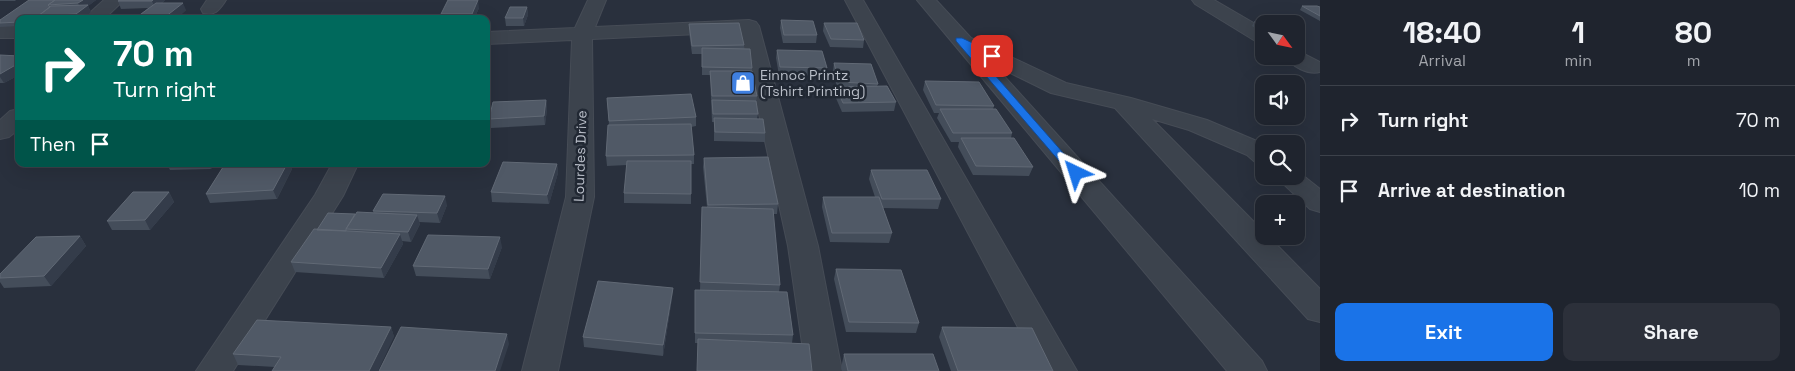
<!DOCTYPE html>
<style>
:root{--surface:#1f242e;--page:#2c303a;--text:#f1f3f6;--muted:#a1a4aa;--line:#3c414a;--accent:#1a73e8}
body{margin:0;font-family:"Space Grotesk",sans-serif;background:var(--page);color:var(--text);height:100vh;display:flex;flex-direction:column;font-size:19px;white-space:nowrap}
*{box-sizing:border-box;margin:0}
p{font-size:16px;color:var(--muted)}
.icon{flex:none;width:28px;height:28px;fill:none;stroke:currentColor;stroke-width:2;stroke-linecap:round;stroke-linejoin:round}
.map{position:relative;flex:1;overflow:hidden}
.panel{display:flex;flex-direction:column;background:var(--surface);width:475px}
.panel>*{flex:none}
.hud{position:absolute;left:15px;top:15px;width:475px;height:152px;border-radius:10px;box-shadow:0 5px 20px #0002,0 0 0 1px var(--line);background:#00695c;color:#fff;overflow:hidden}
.needle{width:32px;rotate:123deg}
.buttons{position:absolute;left:1255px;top:15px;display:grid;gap:10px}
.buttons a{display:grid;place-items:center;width:50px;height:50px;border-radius:10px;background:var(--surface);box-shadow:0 5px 20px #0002,0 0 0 1px var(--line);font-size:25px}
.pin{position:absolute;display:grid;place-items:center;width:42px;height:42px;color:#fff;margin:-21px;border-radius:10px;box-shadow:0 2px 8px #0006}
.me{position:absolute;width:55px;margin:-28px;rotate:319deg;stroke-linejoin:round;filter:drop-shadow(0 0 4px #0008)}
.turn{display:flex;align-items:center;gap:18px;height:105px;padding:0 15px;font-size:22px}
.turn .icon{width:65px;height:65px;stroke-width:2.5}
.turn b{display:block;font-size:35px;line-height:42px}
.then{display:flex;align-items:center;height:48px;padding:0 15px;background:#0003;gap:10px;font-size:19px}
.eta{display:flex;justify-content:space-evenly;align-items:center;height:85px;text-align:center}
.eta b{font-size:30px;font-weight:700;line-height:35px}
.cta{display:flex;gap:10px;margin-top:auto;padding:10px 15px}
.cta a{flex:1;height:58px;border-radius:10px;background:var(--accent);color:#fff;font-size:20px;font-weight:700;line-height:58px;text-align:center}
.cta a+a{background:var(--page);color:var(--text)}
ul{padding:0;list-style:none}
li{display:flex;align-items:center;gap:15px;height:70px;padding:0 15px;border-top:1px solid var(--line)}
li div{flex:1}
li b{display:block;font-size:19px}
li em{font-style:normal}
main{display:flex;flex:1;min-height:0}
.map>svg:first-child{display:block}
</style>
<main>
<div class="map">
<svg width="1320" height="371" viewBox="0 0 1320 371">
<rect width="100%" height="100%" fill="#29303d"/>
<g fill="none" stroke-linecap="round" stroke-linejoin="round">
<defs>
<path id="minor" d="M104,0H124L104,19H83Z
M207,0H226C219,10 216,16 203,13L201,9Z
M588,0H606L595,27L749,20L756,22L759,26L818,246L842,371H806L788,246L741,32L592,39L594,197L558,371H522L566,197L572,40L486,44V32L575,28Z
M845,0H863L1077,371H1041Z
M917,0H936L971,38L1066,83L1131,98L1207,120L1264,144V164L1255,162L1247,155L1189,130L1152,119L1264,232V236H1268L1320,289V322L1308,319L1115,108L1051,93L994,65L1262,361L1267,371H1227Z
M1192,0H1214L1264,29V44L1257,42L1195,4Z
M0,26H19V38H0Z
M1296,50L1320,62V72C1308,75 1292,67 1285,56H1296Z
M19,109V129L9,137L0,139V120L10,111Z
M332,164H358L343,196L233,371H196L315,195Z
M1296,170L1320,189V212L1310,209L1275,176H1296Z"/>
</defs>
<use href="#minor" stroke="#464c56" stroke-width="2"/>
<use href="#minor" fill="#3c434d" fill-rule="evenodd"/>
</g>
<path fill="#444d5a" d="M0,0H16L15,1H0Z
M29,0H96L88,6L91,12L84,19H19V26L0,27V20Z
M165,0L162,3L186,10L176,19H138L137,17L148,8L121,9L118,1Z
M1302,6L1320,7V21L1300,10Z
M527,7L528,15L524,26H506L505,18Z
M479,8L474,19H442L441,14Z
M781,20L817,35L816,43H783L780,28Z
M1254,22L1264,24V34L1252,26Z
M824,23L864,40L863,48L830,47L823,31Z
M689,24L744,45V49L752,68V71L757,96L756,103L758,114L757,119L765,133V142L714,141V122H712L710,75H702V54H692L689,32Z
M777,50L827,68L826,76L779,75L776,58Z
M0,55L19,56V75L4,83H0Z
M834,63L878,84L877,86L896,102L894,111L842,112L835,96L837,87L833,71Z
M925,81L994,106L993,109L1012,133L1011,138L1033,167L1029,176L973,175L958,147L959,142H951L937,118L939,113H934L923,90Z
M607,98L696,117V126L691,127L694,155V164H691V204L624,203V193L627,165L607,166L606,156L609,125Z
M546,100L547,109L545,125L491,128L489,119Z
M704,158L778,204L777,214H773L780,285L779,292L793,335L792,343H695V290L700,291L702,207H707L703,167Z
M167,164H215L211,169L170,170Z
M225,164H290L292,169L277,199L210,203L206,194Z
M370,164H445L444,166L371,167Z
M557,164L558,173L549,204L492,202L491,192Z
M871,170L941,199L938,209L883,208L892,233L889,243L830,242L822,207L823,197H875L869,179Z
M169,192L174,202L150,230H112L107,221Z
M447,205L440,223L419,222L420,224L411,242L402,241L403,244L384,278L295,272L291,262L355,214L374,213L373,211Z
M80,236L86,246L51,286L4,288L0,282V274Z
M502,247L490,279L416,276L413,266Z
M836,269L919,323L916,333L846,332L834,279Z
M673,288L672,298L663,356L584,347L583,337Z
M391,327L394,337L275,367L238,365L233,354Z
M942,327L1053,371H951L939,337Z
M844,354L939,371H842L841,368Z"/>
<path fill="#343c4a" d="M83,0H96L88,6L91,12L84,19H78L76,14L81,10L78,3Z
M153,0H165L155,8L152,1Z
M478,0L479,8L474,19H473L472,14Z
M183,3L186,10L176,19H166L165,17Z
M527,7L528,15L524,26L523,18Z
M19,63V75L4,83L0,77V74Z
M546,100L547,109L545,125L544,116Z
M208,164H215L211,169Z
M287,164H290L292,169L277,199L273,190Z
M557,164L558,173L549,204L547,195Z
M169,192L174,202L150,230L145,220Z
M445,196L447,205L440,223L437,213Z
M417,215L420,224L411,242L408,232Z
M400,234L403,244L384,278L381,268Z
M80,236L86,246L51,286L44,276Z
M500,237L502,247L490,279L488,269Z
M673,288L672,298L663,356V345Z
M391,327L394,337L378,371H369Z
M507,334L509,344L500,371H495Z"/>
<path fill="#505966" stroke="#616975" d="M29,0H55L48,5L50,7L38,16V17L36,19H19V22L0,23V20Z
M55,0H83L78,3L48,5Z
M120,0H153L152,1H118Z
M448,0H478L472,14H441Z
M156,3H183L165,17H137Z
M88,5L76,14L38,16L51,6Z
M1302,6H1317L1320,7V16Z
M510,7H527L523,18H505Z
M781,20L813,21L817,35H784Z
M1279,21L1284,24H1264V28L1254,22Z
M739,23L744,45L692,46L689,24Z
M824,23H857L864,40L831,39Z
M702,48L750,49L752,68L702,67Z
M777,50L822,51L827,68L780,67Z
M0,55L19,56V63L0,74Z
M834,63L871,64L878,84L839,82Z
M710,71H752L757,96H712Z
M925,81L979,82L994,106L936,105Z
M887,86L896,102L843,103L836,87Z
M691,94L696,117L609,121L607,98Z
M546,100L544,116L489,119L493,102Z
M712,100L756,101L758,114H713Z
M940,109H996L1012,133H953Z
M714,118L763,119L765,133L715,132Z
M691,124L694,155L606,156L608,125Z
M961,138H1014L1033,167L976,166Z
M768,157L778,204L708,205L704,158Z
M627,161H691V194L624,193Z
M503,162L557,164L547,195L491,192Z
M225,164H287L273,190L206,194Z
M871,170H927L941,199H882Z
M133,192H169L145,220L107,221Z
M383,194L445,196L437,213L373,211Z
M823,197H879L892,233H832Z
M702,207L773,209L780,285L700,282Z
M357,212L417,215L408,232L346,229Z
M328,213L355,214L346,229V231L317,230Z
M314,229L400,234L381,268L291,262Z
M428,235L500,237L488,269L413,266Z
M80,236L44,276L0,278V274L36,237Z
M836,269L901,270L919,323L849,322Z
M598,281L673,288L663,345L583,337Z
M695,290L787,292L793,335L695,333Z
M257,320L391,327L369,371H272L281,357L233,354Z
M401,327L507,334L495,371H379Z
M942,327L1032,328L1053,371H958Z
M698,339L809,344L812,371H697Z
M844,354H933L939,371H848Z"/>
<path fill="#1a73e8" stroke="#114b97" d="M956,38H962L996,54L997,56L992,58L972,49L1079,171L1081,173L1079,176H1072L956,41Z"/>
<defs>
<symbol id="shop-square" viewBox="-11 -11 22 22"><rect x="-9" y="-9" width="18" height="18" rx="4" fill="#3f7fe0" stroke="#212833"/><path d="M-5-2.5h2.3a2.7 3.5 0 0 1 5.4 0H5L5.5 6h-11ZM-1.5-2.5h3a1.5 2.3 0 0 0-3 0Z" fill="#fff"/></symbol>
</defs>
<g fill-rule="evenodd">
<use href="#shop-square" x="729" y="69" width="28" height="28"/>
</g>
<g text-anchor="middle" stroke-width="5" stroke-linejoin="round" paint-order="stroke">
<g font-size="14" fill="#b9bec8" stroke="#212833" text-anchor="start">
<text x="760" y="80">Einnoc Printz<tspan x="760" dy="16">(Tshirt Printing)</tspan></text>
</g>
<g font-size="14" fill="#b9bec8" stroke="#212833">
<text transform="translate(580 156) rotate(-88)" y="5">Lourdes Drive</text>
</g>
</g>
</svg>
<div class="buttons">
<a><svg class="needle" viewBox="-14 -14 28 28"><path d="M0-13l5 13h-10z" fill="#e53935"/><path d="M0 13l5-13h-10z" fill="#a1a4aa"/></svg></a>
<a><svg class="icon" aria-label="sound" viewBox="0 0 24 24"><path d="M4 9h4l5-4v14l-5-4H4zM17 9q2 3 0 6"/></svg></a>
<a><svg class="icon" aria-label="search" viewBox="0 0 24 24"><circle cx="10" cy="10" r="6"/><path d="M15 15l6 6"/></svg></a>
<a>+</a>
</div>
<div class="pin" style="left:992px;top:56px;background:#d93025"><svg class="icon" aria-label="arrive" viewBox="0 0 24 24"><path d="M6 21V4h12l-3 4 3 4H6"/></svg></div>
<svg class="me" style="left:1076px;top:173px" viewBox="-20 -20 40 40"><path d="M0-17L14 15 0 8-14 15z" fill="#1a73e8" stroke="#fff" stroke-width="4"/></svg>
<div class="hud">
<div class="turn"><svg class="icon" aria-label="right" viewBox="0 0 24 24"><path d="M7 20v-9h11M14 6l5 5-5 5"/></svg><div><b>70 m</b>Turn right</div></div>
<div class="then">Then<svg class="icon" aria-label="arrive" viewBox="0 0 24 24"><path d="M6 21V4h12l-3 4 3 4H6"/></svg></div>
</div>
</div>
<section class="panel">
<div class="eta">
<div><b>18:40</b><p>Arrival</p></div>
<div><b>1</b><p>min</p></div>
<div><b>80</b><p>m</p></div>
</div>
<ul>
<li><svg class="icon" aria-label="right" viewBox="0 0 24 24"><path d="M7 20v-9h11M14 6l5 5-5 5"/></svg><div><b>Turn right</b></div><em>70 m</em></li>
<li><svg class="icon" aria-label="arrive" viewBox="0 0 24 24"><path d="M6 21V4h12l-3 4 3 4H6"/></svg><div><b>Arrive at destination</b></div><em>10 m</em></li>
</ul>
<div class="cta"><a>Exit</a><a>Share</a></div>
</section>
</main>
